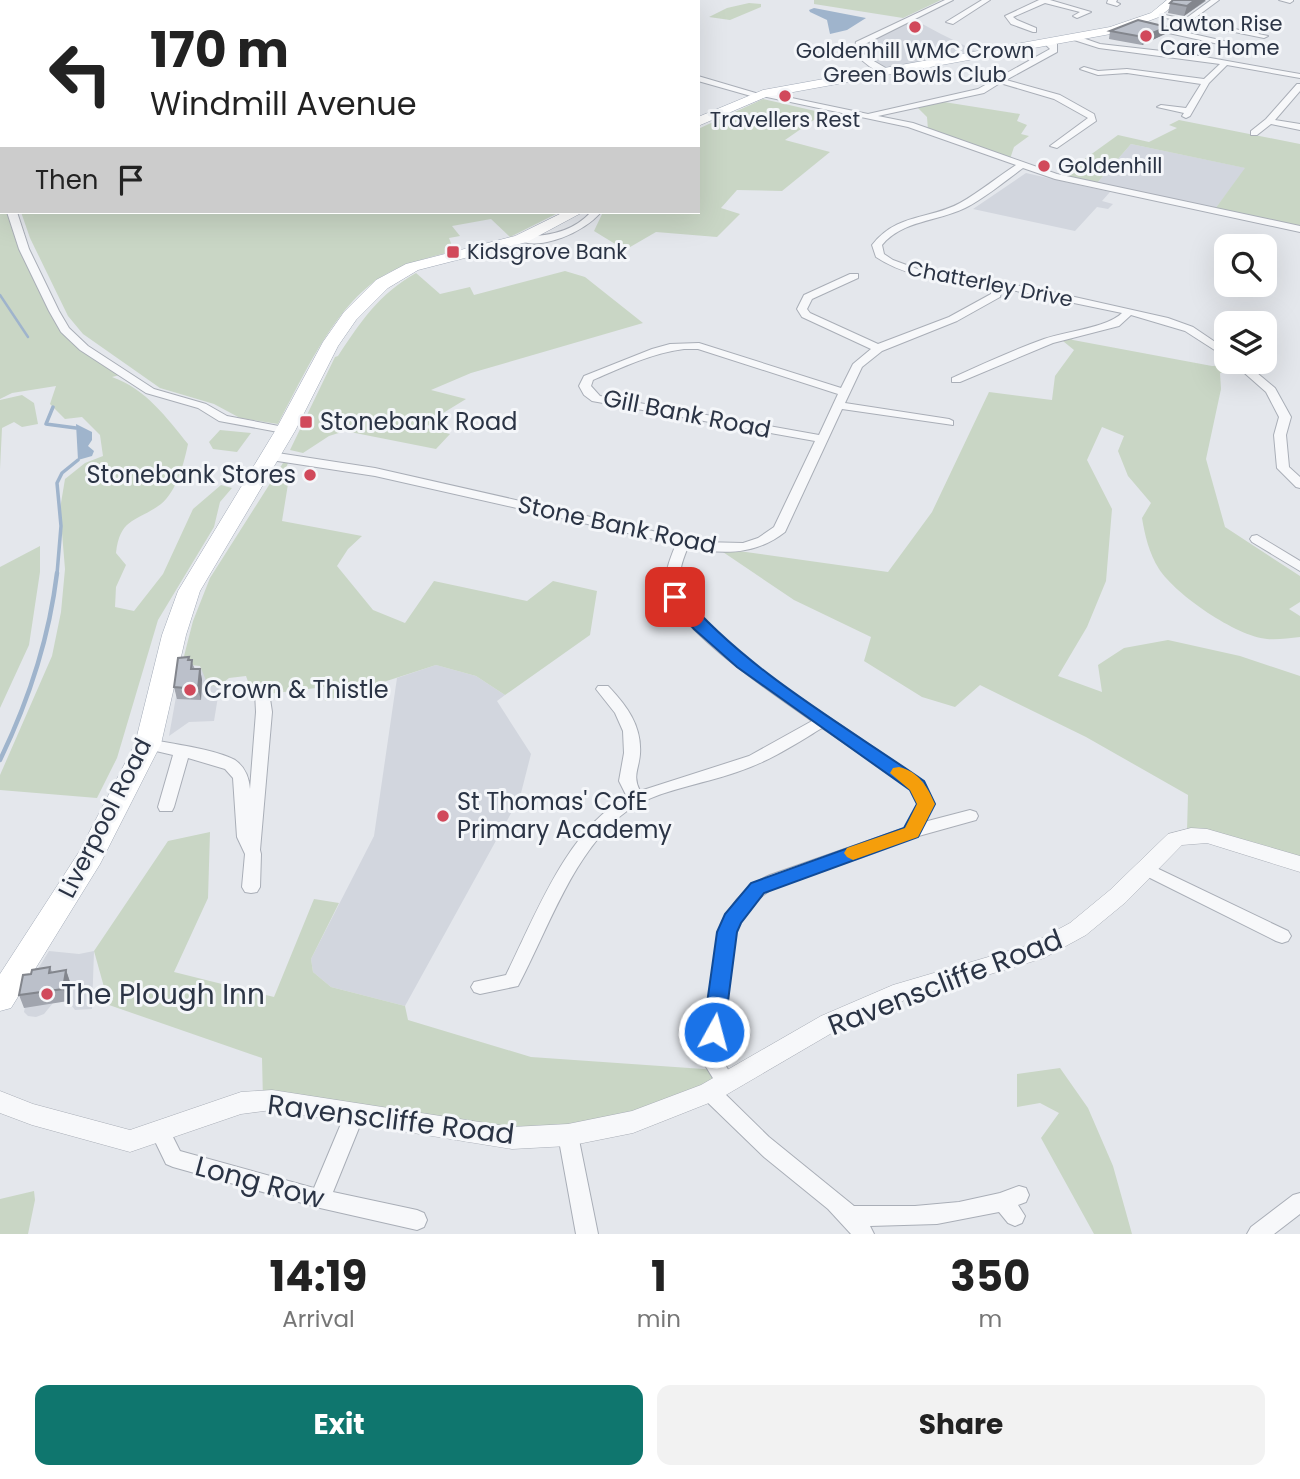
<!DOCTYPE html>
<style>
:root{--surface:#fff;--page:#f2f2f2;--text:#222;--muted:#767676;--accent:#0f766e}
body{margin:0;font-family:Poppins,sans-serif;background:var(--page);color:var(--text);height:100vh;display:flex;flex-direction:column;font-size:26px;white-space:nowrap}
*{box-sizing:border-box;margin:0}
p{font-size:23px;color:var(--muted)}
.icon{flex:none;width:38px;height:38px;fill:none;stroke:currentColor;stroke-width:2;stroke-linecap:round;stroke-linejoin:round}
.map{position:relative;height:1234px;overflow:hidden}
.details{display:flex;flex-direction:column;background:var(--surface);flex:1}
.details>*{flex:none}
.top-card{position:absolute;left:0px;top:0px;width:700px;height:214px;box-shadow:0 7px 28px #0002;background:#fff;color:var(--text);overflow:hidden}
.fabs{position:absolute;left:1214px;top:234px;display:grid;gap:14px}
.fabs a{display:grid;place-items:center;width:63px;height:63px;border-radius:14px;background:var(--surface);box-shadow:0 7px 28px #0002;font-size:35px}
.pin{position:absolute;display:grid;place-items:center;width:60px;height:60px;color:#fff;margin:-30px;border-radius:14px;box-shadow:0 4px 10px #0006}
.me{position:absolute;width:77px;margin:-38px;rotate:7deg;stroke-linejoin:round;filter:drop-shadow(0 0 5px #0008)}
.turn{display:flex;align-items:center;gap:24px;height:147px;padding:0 35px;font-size:32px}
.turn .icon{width:91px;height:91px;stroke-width:2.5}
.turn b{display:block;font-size:49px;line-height:60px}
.then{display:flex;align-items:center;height:66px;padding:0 35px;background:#0003;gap:14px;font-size:26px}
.eta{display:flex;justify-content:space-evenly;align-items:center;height:119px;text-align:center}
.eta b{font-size:42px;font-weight:700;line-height:49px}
.action{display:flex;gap:14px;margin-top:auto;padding:14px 35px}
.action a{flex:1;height:80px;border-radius:14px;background:var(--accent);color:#fff;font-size:28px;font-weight:700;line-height:80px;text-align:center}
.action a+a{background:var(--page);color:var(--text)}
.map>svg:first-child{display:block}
</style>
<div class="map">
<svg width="1300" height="1234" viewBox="0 0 1300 1234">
<rect width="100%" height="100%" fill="#e4e7ec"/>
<path fill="#d2d6de" d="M915,20L941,34L980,53L887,71L866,58L861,46L864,44Z
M1131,144L1246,168L1215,209L1097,183Z
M1026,173L1110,192L1102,201L1113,204L1108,209L1097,207L1075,231L973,209Z
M436,665L476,676L505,695L497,701L531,754L520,797L405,1006L331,987L313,972L311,959L374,836L397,678Z
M223,666L214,721L189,722L169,736L181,669Z
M49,951L79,954L94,951L92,1009L75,1010L68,1001L53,1003L44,1014L36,1017L28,1016L24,1012L31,980Z"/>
<path fill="#c9d6c5" d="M0,0L434,2H2V212H12L14,225L67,331L124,374L112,377C146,389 166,417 188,444C184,463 177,491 161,504C137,522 120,517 116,553L126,565L116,587L115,607L134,611L163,574L193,509L221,485L232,488L220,502L214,527L158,620L117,758L97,798L0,790V775L52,656L61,612L65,569L60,509L65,479L85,463L103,456L100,435L82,417L65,419L50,404L56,386L12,393L0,399Z
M814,0H941L903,18L814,4Z
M749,3L761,4V7L730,20L709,17L727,8Z
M763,99L824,113L785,140L830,152L782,191L737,190L721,208L740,214L717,237L656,232L625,250L594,231L603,212H698V129Z
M944,102L1020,114L1017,121L1027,125L1021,134L1029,136L1014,147L1010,159L928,130L927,117L917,107Z
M1179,120L1300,144V227L1215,209L1245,168L1131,144L1097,183L1061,176L1118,135L1149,142L1177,128L1169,125Z
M21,212H560L510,237L491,219L452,226L460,236L449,238L454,251C431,257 409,262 388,273C337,300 304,375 278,424L240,418L214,404L160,388L83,334L68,316L30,238Z
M565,271L585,277L643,323L471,373L431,390L466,399L435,418L426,428L450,434L436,449L345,431L329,436L303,453L290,450L335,357L338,356C361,321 379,294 416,273L440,294L470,287L474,295Z
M1064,335L1073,340L1212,366L1241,365L1245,367L1220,373L1221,389L1206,459L1225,527L1300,576V602L1289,609L1300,616V637C1289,638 1278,640 1267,639C1236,636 1176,595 1159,569C1149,553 1145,536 1142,518L1151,503L1128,476L1118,451L1124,436L1102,427L1087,460L1112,509L1106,581L1087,627L1058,676L1102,692L1098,665L1124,648L1168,640L1240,656L1300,676V864L1187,831L1188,795L1086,737L980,685L955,707L922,697L864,661L871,637L794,600L717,548L888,572L932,512L989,392L1052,400L1055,376L1074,350L1058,337Z
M22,395L34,403L38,424L22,427L14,422L2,428L0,469V400Z
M220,430L251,433L237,452L213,449L209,442Z
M283,463H288L283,476H287L282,482L288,484L282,521L362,536L348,549L337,566L373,610L405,623L434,581L527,601L553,581L597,591L590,635L505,695L476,676L436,665L325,701L324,687L253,696L246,676L229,678L218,687L208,685L200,666L182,664L193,621L210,578Z
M40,546V572L29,645L0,708V567Z
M210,832L208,898L174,972L274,997L314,899L339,903L311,959L313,972L331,987L405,1006L408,1020L531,1057L718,1070L726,1083L568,1135L263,1101L262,1058L109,1005L94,951L168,841Z
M1060,1068L1088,1108L1113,1166L1132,1234H1094L1041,1138L1059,1113L1040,1103L1017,1107V1074Z
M34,1191L35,1200L28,1234H0V1199Z"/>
<path fill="#9fb4cc" d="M814,8L866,18L847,30L830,34L827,20L810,12L809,10Z
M76,424L92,432V440L88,446L94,451L92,456L78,460Z"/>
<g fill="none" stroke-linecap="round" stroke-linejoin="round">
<path stroke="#9fb4cc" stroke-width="2.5" d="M0,104L2,102
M0,295L28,337"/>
<path stroke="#9fb4cc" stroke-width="3.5" d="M53,407L46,424L76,428
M57,574L61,526L57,483L62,473L78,460"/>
<path stroke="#9fb4cc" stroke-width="4.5" d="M0,760C29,700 49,639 57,573"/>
<defs>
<path id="minor" d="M945,0H953L863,45L862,52L867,57L889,70V74C876,73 862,62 854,52L856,42Z
M982,0H990L953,24L946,22Z
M1039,0H1050L1091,12L1077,18L1073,16L1080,12L1045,3L1013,17L1017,20L1036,28V32H1033L1011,24L1005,16Z
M1108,0H1117L1116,2L1120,4L1117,6L1107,3Z
M1211,0H1219L1192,20L1268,36L1264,38L1151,15L1155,13L1185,19Z
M1279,0H1293V1L1290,3Z
M1149,24L1246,46L1250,48L1246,50L1146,28Z
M1077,36L1100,44L1188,54L1300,74V78L1227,65L1209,83L1190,116L1186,118L1182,116L1184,113L1157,107L1161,105L1186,108L1201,84L1127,73L1098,75L1080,69L1084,67L1098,71L1127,69L1204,79L1220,64L1099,48L1074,40L1073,38Z
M1048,41L1057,44V52L1006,80L1060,95L1094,114L1096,121L1057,148L1050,146L1088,118L1054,99L1000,83L984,93L878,116L913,123L1057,174L1300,226V232L1055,179L1023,168C1005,181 985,198 965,208C936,222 903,220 882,245L884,254L893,260L920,270L1039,289L1168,318L1193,327L1227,350V358L1185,331L1131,315L1119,326L1053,343L960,382H952V378C983,364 1013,350 1044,339C1066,331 1107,328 1122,313L1002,288L1000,297L957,321L882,351L862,367L845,403L949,419L953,421V425L842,409L785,532C756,555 722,555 688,547C682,561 676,578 682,594C695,628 794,694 827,716C859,737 892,760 924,782L934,804L924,822L970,810L976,812L978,816L976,820L915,837L782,883C761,894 744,910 736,932L720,1056L736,1083L733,1089L726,1091L720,1089L769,1137L854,1206H915L959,1202L1000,1193L1019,1186L1026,1188L1029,1195L1026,1202L1018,1205L1025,1216L1022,1223L1015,1226L1008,1223L999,1212L937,1224L870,1226L874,1234H851L828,1209L764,1157L703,1098L700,1092L703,1086L710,1084L719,1088L700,1057L718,932C728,906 745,886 770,875L905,828L918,804L912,789L822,728C794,745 768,762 737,772C701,785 659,789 627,811C574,849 548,930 518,986L480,994L474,992L471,987L474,982L506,975C535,917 567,829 627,797L619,781L624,753L623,731L615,713L596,689L598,686H608C626,705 642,725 640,754C639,769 632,776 640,791L749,756L812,721C777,696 678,631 667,591C663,575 670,559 676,544L375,476L271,460L265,456L271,452L375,468L701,542L743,543L758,538L774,527L815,441L592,401L584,395L579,386L584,376L652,349L670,344L699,343L841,388L853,364L871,349L802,317L797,309L804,295L850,274H858V278L812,299L807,309L810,313L878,344L949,317L991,294L992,286C953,280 910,280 876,257L872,245C897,213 929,220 960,203C980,192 997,177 1016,165L908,127L762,96L758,98L698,81V76L759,94L763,92L868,114L978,89L1050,49L1044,43ZM684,349H698L838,394L819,435L600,396L591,386L593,380C623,367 652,353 684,349Z
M1297,84H1300V91L1275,120L1300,124V130L1271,124L1257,135H1251V131L1266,119Z
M7,212H17L29,249L59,311L69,328L88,346L154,389L206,404L227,416L289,428V434L219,421L198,408L146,393L80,350L61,332L49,311L19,249Z
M591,212H601C586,231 539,253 516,239L521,236C547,237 573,232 591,212Z
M1232,362H1244L1275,388L1291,417L1286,435L1289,467L1300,477V488L1296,487L1277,468L1274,435L1279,417L1266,392Z
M1257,535L1300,561V571L1252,542L1250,539L1252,536Z
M262,687L269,692L272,712L260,850L261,854L260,887L257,892L251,893L245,892L242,887L245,854L237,837L233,778L225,769L188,758L174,807L172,811H160L158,807L173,755L143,748L140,744L143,740L148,739C171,744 215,749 235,760C245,767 249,777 250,789L256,712L255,692Z
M1144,862L1288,931L1291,936L1288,941L1282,943L1276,941L1138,872L1136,868L1138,864Z
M355,1104L362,1107L365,1113L333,1192L417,1210L424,1213L427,1220L424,1227L417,1230L320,1208L173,1167L166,1164L150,1131L153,1125L160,1122L167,1125L180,1151L314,1188L348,1107Z
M568,1126L575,1129L578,1135L598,1234H576L558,1135L561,1129Z
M1300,1193V1214L1274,1234H1247L1251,1227L1293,1195Z"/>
<path id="tertiary" d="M1191,828L1207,829L1300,856V872L1207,843L1182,845L1126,902L1086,935L1044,958L907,999L837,1030L719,1099L633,1133L568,1146L512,1149L272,1110L241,1114L130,1152L32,1125L0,1113V1091L33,1104L130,1130L241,1092L272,1090L512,1127L568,1124L632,1111L701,1085L821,1016L893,985L1029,945L1070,923L1110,890L1168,834Z"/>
<path id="primary" d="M1167,0H1180L1159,17L1116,33L766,97L698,126V117L763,90L1110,27L1151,13Z
M564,212H583L527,242L418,270L388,288L356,320L338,346L295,431L200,591L186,635L161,744L100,864L11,1008L0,1011V974L79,852L135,744L162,635L178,591L275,431L323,342L344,312L376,280L406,264L515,236Z"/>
</defs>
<use href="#minor" stroke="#a9aeb7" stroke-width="2"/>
<use href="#tertiary" stroke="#a9aeb7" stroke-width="1"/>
<use href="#primary" stroke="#a3abb8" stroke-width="1"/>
<use href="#minor" fill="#f7f8fa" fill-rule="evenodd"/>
<use href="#tertiary" fill="#f7f8fa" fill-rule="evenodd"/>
<use href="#primary" fill="#fff" fill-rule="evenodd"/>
</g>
<path fill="#a1a5ae" d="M1206,1L1184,16L1168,13L1170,3Z
M1110,31L1165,34L1142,45L1109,39Z
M189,657L195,669H200L202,680L201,700L177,699L174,687Z
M50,967L52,972L66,970L70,982L68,1001L24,1008L19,995Z"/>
<path fill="#83868d" d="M1195,0H1206L1184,16L1187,6Z
M1167,27L1165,34L1142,45L1143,37Z
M200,669L202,680L201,700L198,689Z
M66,970L70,982L68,1001L63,989Z"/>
<path fill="#bbc0ca" stroke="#83868d" stroke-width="2" d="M1173,0H1195L1187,6L1170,3Z
M1138,20L1167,27L1143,37L1110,31Z
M189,657L188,660H192L191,669H200L198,689L174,687L178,658Z
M50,967L49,973L66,970L63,989L19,995L23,975L31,974L32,970Z"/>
<path fill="#1a73e8" stroke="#114b97" stroke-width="2" d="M675,592L681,593C746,670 842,724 924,781L935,804L918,837L764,893L741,923L737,932L724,1032L721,1038L714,1041L706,1038L703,1032L717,932L725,914L751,883L904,828L917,804L910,790L737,667L694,629L667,597Z"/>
<path fill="#f59e0b" d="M899,767C919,772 927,786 935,804L918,837L853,860L847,857L844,853L847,848L905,828L917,804L910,790L890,773L893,768Z"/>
<g fill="#d1495b" stroke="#f4f6f9" stroke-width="2.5">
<circle cx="915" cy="27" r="7"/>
<circle cx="1146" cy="36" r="7"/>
<circle cx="785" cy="96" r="7"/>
<circle cx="1044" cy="166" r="7"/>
<rect x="446" y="245" width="14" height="14" rx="3.5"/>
<rect x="299" y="415" width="14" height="14" rx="3.5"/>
<circle cx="310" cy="475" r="7"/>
<circle cx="190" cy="690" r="7"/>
<circle cx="443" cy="816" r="7"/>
<circle cx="47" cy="994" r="7"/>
</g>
<g text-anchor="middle" stroke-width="6" stroke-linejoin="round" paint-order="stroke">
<g font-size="21" fill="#2b3445" stroke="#f4f6f9" text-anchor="start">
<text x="1160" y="31">Lawton Rise<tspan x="1160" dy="24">Care Home</tspan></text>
<text x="915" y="58" text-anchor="middle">Goldenhill WMC Crown<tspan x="915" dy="24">Green Bowls Club</tspan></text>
<text x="785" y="127" text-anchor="middle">Travellers Rest</text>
<text x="1058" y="173">Goldenhill</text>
<text x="467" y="259">Kidsgrove Bank</text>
</g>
<g font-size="21" fill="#2b3445" stroke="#f4f6f9">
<text transform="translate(990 284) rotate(11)" y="7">Chatterley Drive</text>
</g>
<g font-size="24" fill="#2b3445" stroke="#f4f6f9">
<text transform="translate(687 414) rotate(11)" y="8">Gill Bank Road</text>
<text transform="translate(617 525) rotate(12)" y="8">Stone Bank Road</text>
<text transform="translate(105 818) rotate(-63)" y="8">Liverpool Road</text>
</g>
<g font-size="24" fill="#2b3445" stroke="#f4f6f9" text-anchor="start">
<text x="320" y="430">Stonebank Road</text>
<text x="296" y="483" text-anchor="end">Stonebank Stores</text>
<text x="204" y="698">Crown &amp; Thistle</text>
<text x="457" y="810">St Thomas' CofE<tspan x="457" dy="28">Primary Academy</tspan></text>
</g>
<g font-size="28" fill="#2b3445" stroke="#f4f6f9">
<text transform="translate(945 982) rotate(-21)" y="10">Ravenscliffe Road</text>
<text transform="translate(391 1119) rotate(7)" y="10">Ravenscliffe Road</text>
<text transform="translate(260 1182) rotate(15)" y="10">Long Row</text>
</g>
<g font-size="28" fill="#2b3445" stroke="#f4f6f9" text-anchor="start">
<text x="61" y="1004">The Plough Inn</text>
</g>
</g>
</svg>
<div class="fabs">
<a><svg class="icon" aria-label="search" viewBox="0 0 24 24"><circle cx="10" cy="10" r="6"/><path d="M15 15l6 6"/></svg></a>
<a><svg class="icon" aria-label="layers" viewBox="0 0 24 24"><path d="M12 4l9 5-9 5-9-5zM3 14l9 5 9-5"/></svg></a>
</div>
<div class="pin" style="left:675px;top:597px;background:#d93025"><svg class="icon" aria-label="arrive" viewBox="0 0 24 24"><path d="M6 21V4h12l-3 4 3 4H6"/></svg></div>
<svg class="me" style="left:714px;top:1032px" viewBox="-20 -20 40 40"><circle r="17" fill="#1a73e8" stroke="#fff" stroke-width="3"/><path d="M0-11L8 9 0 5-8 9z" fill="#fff"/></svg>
<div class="top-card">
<div class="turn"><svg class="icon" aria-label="left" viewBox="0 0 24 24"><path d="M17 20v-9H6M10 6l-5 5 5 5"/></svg><div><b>170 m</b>Windmill Avenue</div></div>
<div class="then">Then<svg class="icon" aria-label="arrive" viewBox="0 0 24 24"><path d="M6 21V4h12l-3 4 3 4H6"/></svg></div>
</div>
</div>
<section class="details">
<div class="eta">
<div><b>14:19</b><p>Arrival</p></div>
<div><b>1</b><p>min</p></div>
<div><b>350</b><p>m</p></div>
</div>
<div class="action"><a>Exit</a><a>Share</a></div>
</section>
